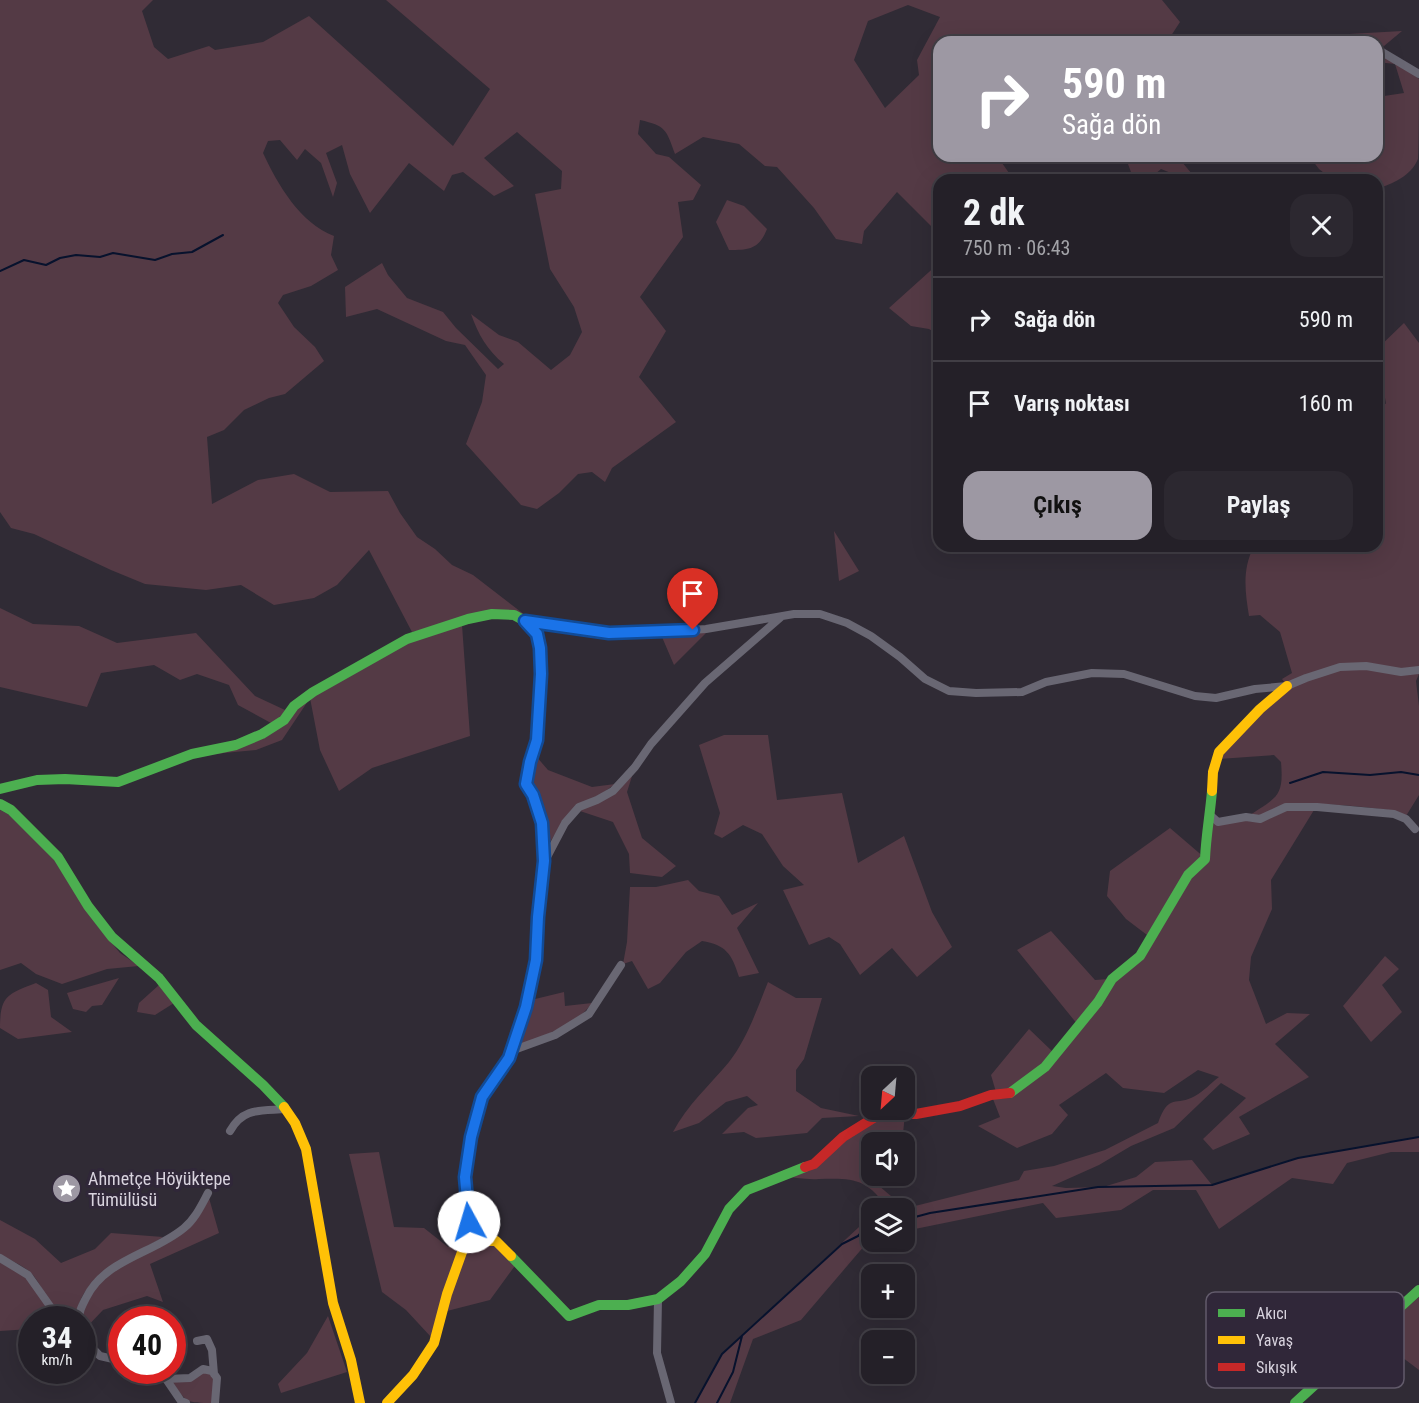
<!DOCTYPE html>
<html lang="tr">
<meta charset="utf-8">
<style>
:root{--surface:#242028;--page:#2c2830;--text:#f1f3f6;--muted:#a3a3a8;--line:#413e45;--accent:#9d98a3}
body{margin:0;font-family:"Roboto Condensed",sans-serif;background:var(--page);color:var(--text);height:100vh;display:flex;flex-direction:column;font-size:22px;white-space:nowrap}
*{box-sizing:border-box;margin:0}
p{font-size:20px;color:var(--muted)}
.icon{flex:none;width:33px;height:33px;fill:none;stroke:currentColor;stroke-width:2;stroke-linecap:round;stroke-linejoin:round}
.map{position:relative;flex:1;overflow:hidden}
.details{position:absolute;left:933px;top:174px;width:450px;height:378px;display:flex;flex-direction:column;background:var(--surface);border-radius:18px;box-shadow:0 6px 24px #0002,0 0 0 2px var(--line)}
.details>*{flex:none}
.banner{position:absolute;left:933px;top:36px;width:450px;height:126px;border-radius:18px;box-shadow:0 6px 24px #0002,0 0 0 2px var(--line);background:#9d98a3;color:#fff;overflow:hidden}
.needle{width:39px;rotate:206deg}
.controls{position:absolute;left:861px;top:1066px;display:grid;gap:12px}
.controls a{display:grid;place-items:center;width:54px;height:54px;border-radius:12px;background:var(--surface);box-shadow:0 6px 24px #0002,0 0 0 2px var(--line);font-size:30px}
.speed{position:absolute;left:18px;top:1306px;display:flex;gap:12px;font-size:30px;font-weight:700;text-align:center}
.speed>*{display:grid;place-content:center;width:78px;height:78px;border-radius:50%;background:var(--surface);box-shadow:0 6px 24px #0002,0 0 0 2px var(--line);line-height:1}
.speed small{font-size:15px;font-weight:400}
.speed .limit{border:9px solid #d22;background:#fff;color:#111}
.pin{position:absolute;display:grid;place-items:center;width:51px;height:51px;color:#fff;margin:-62px -26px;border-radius:50% 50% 50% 0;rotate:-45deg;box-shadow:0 0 6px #0007}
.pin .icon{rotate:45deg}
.me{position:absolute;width:66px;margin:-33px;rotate:354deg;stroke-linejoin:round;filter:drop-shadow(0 0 4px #0008)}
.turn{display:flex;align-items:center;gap:21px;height:126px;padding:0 30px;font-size:27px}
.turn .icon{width:78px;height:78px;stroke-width:2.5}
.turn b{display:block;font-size:42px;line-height:51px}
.round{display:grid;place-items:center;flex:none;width:63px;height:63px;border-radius:18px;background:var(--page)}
.headline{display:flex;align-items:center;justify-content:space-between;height:102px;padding:0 30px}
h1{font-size:36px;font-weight:700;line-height:45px}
.cta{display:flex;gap:12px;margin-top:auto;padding:12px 30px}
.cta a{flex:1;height:69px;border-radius:18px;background:var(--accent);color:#111;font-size:24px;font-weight:700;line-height:69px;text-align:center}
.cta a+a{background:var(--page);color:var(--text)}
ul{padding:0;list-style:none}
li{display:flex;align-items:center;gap:18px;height:84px;padding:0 30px;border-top:2px solid var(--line)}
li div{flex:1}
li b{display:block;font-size:22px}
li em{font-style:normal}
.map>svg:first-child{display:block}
</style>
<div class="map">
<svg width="1419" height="1403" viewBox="0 0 1419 1403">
<rect width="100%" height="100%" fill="#302b35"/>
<path fill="#543a45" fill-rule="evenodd" d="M0,0H153L142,11L154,47L168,59L209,46L215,50L263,42L309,16L453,146L490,89L386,0H1162L1180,22L1167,42H983L963,34L958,42H939V156H997L1014,180H939V234L897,192L864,231L862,244L836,239L814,208L777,167L765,166L739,144L703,137L675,154C666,129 666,126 640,120L638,134L656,154L669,157L701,185L693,200L678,202L683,237L640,297L666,331L639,377L676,422L612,468L605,482L592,472L578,474L559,493L537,509L521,505L466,444L482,402L486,375L465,345L446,341L377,309L346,317L345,287L382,263L388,275L407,298L443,312L456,328L498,369L504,364C487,350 478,334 471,314L499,335L518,342L551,370L570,355L582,332L574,307L550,269L535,194L561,189L562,171L517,132L484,158L514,186L494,196L463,172L452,175L444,191L409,163L370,213L350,174L342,145L326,153L337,183L333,197L321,163L305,149L297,160L280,140L268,141L263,153C278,185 300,223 334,236L331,255L338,270L311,286L283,295L278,303L294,327L315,347L324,361L285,394L269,398L244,410L224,430L207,437L212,504L258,480L294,474L330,492L388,491L400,513L417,537L435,549L452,565L473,575L525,615L511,612L412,632L369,550L337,585L314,598L274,605L241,585L206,590L145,584L111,570L34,534L11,528L0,512ZM908,5L940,17L917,60L919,75L885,108L854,60L868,21Z
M1402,31L1384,46L1377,44V42L1365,40L1364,42H1294L1314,36Z
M1377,48L1384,51L1419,79C1419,92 1419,151 1418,159C1411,176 1392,184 1377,189V180H1333L1319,169L1309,156H1377V105L1384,96L1404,93L1395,64L1377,62Z
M1125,156H1177L1197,180H1169L1171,173L1161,169L1148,180H1134Z
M727,200L744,206L767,229C759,249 750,250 729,250L716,222Z
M939,263V335L929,329L911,326L889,308Z
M1404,323L1419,343V667L1401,669L1367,663L1285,683L1282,679L1292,673L1280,632L1260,615L1249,616C1245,591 1242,569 1254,546H1377V398L1386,404L1382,379L1377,372V349Z
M834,531L859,571L839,581Z
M0,608L33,624L79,626L117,643L196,633L255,696L285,710L281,718L271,723L238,705L229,685L197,674L180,680L154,665L101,673L87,707L0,687Z
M462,625L470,736L372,768L339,791L320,750L310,698L282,740L256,750L213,754L241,747L266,737L286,722L295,708L310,697L409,642Z
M712,627L674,665L659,630Z
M1366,669L1419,674L1416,681L1419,706V795L1406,816L1397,811C1362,807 1325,802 1289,805C1273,806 1268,818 1250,815C1277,797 1284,797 1281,762L1274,755L1219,759L1220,753L1289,688L1306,680L1340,670Z
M724,735H768L777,800L842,793L858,863L904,836L932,912L952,947L917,977L892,948L860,975L840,944L829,937L809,945L783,890L804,885L783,866L762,834L743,825L722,838L714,834L720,813L699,745Z
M535,755L548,770L592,787L615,784L563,822L546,848L529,784Z
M633,773L627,792L642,838L676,866L662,877L630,873L629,854L613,822L580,811Z
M0,810L8,814L56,860L96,924L120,953L139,966L107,969L62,984L36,974L21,963L0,970Z
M1288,810H1314L1271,880L1272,909L1251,957L1249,980L1266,1024L1287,1013L1310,1014L1275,1044L1309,1077L1239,1117L1250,1134L1213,1150L1203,1139L1246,1098L1221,1083L1174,1128L1131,1146L1099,1165L1052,1186L1066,1188L1103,1187L1136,1177L1155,1162L1192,1160L1212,1185L1298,1158L1419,1137V1152H1391L1347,1163L1333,1184L1292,1178L1219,1229L1196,1190H1153L1121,1210L1056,1218L1043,1203L905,1231L904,1213L915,1206L1019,1180L1024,1171L1054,1166L1105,1150L1158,1123C1169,1092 1176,1107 1195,1096C1204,1091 1211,1083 1219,1077L1198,1070L1164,1093L1123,1088L1106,1073L1059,1105L1068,1115L1052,1134L1017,1148L978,1126L1000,1117L993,1099L1010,1098L1078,1025L1017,950L1051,931L1095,980L1108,979L1102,994L1151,938L1126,919L1107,896L1110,871L1170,828L1205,858L1211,818L1261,822Z
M688,880L699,891L719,896L732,915L758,903L737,928L759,973L739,977C732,954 726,945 702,941L686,952L660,983L648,989L632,961L623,964L627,942L630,887H656Z
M1385,956L1399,969L1382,985L1402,1012L1371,1042L1343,1006Z
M119,978L102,1005L92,1006L86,1012L73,1009L67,993Z
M768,982L796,998H822L804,1059L796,1070V1091L821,1108L859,1116L822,1118L807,1133L756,1138L744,1132L722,1134L748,1108L758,1105L747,1096L726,1102L699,1123L673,1132C687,1105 710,1085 729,1062C747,1039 757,1009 768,982Z
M36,983L48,990L51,1017L72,1032L18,1039L0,1028C0,995 8,994 36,983Z
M159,985L174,1003L155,1015L137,1012L139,1003Z
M564,992L565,1006L592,1003C575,1027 542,1036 516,1046L531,1000Z
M1029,1029L1053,1052C1039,1069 1018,1089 996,1092L991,1075Z
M880,1114H905L902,1143H872V1176H884L872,1180L898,1202L899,1209H888C867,1178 853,1178 819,1179C806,1180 793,1177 781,1176L814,1164Z
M379,1152L394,1227L424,1228L448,1247L496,1241L517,1263L490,1300L447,1311L431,1337L406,1310L382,1292L349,1154Z
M209,1198L219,1233L150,1264L163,1302L147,1296L103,1310L83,1331C83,1325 81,1318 82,1312C92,1266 153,1257 185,1231C196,1222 203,1211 209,1198Z
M0,1220L35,1239L61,1263L95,1249L111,1233L163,1237C130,1258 78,1274 76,1320C52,1320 44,1284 29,1271C21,1265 9,1259 0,1255Z
M871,1222V1238L801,1320L753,1339L730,1403H695L722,1354L859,1227Z
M0,1262L25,1276L61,1320H32L31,1329L0,1331Z
M1419,1297V1370L1374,1336Z
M328,1316L347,1372L281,1393L278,1384L307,1353Z
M203,1372L210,1373L215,1378L213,1403C186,1403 187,1403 171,1381Z"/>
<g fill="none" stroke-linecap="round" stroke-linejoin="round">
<path stroke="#07122d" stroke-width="2" d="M0,271L24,260L46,265L60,258L76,255L100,257L113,253L155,260L172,254L192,252L223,235
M1290,783L1323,772L1370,775L1401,772L1419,775
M904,1220L930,1213L1098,1187L1212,1185L1298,1158L1419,1137
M695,1403L722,1354L842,1244L858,1236L866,1227H872
M717,1403L733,1372L742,1336"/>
<path stroke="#696773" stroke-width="8" d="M1377,49L1419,74
M525,621L609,633L627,634L706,629L794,614H820L847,623L871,636L900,657L925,679L949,691L976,693L1022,692L1046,682L1092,673L1124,674L1195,696L1216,698L1255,689L1287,686L1306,678L1340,667L1366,666L1401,672L1419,670
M1210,815L1218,822L1246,817L1260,819L1286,807H1317L1394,814L1406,819L1415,829
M545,861L565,823L579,807L597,800L613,791L635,767L651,744L705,683L781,617
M511,1051L555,1035L589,1014L621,965
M230,1131C243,1107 261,1111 286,1109
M0,1258L28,1275L52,1309L65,1320
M658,1299L657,1353L671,1403
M79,1320C79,1311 82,1306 86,1298C105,1259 153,1254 184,1228C195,1219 201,1206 208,1193
M82,1337L100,1356L122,1361
M197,1341L207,1339L212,1350L214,1374
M149,1371L166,1379L181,1401L186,1403
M166,1379L190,1378L203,1369L212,1371L217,1378L215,1403"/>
<path stroke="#4caf50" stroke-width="10" d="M0,789L37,780L65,779L118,782L192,754L236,745L262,734L284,720L294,706L313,692L407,639L468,619L492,614L514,615L525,621L538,634L541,674L537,740L526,784C541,808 545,836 544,864
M0,804L11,810L58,857L88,906L112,937L159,978L196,1025L263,1085L284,1107
M1010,1093L1045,1067L1098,1002L1112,979L1140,956L1188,875L1205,859C1206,835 1210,815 1212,791
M466,1241L469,1222L465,1177L471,1137L482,1097L509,1058L511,1051
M511,1256L569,1316L599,1305H628L658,1299L681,1281L705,1254L729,1209L747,1190L805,1167
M1295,1403L1419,1290"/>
<path stroke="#ffc107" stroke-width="10" d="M1212,791L1213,772L1219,752L1260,709L1287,686
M511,1051L526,1007L536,960L544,864
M284,1107L295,1123L306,1149L333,1303L351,1360L360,1403
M387,1403L413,1375L434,1343L447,1294L466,1241H496L511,1256"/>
<path stroke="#c62828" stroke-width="10" d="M805,1167L814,1164L843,1137L880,1114H916L960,1106L991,1095L1010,1093"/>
</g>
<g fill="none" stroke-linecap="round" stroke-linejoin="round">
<defs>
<path id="route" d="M469,1222L465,1177L471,1137L482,1097L509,1058L526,1007L536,960L538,917L544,861L542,823L533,795L526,784L530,762L537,740L541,674L540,648L537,634L525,621L609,633L693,630"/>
</defs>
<use href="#route" stroke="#114b97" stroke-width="15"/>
<use href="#route" stroke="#1a73e8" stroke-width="10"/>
</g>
<defs>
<symbol id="sight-disc" viewBox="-11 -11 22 22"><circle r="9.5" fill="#9d98a3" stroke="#302739"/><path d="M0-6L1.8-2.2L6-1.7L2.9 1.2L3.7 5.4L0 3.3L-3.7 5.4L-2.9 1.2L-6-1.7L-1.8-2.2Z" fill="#fff"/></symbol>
</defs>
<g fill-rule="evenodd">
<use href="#sight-disc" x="50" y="1172" width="33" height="33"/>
</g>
<g text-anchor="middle" stroke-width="6" stroke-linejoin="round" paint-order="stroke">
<g font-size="18" fill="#d8d3de" stroke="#302739" text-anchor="start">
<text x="88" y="1185">Ahmetçe Höyüktepe<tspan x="88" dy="21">Tümülüsü</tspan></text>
</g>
</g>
<rect x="1206" y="1292" width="198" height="96" rx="9" fill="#302739" stroke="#625b6b" stroke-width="1.5"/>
<rect x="1218" y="1309" width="27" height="8" fill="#4caf50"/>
<rect x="1218" y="1336" width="27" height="8" fill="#ffc107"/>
<rect x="1218" y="1363" width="27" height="8" fill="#c62828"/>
<g font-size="16" fill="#d8d3de">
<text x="1256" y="1319">Akıcı</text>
<text x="1256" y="1346">Yavaş</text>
<text x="1256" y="1373">Sıkışık</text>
</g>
</svg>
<div class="controls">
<a><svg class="needle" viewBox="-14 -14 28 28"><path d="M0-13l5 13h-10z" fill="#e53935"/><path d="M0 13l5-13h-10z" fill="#a3a3a8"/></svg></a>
<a><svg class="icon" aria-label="sound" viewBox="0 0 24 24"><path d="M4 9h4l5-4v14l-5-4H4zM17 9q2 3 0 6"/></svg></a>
<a><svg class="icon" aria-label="layers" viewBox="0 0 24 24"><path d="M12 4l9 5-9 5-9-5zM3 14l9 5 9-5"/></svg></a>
<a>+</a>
<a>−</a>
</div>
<div class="speed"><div>34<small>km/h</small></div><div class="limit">40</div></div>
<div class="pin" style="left:693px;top:630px;background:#d93025"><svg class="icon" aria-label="arrive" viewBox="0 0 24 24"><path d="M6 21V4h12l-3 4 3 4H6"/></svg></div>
<svg class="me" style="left:469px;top:1222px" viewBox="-20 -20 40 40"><circle r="19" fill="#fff"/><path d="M0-13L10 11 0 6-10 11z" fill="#1a73e8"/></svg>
<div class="banner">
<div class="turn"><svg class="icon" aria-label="right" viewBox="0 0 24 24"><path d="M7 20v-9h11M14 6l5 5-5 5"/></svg><div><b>590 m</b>Sağa dön</div></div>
</div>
<section class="details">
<div class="headline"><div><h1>2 dk</h1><p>750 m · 06:43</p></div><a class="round"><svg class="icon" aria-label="close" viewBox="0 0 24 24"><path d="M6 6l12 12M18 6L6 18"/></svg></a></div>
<ul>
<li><svg class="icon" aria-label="right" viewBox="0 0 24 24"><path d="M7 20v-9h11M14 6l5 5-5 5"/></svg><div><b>Sağa dön</b></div><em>590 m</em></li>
<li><svg class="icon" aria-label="arrive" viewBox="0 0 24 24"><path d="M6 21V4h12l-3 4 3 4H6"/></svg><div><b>Varış noktası</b></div><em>160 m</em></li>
</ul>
<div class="cta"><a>Çıkış</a><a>Paylaş</a></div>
</section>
</div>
